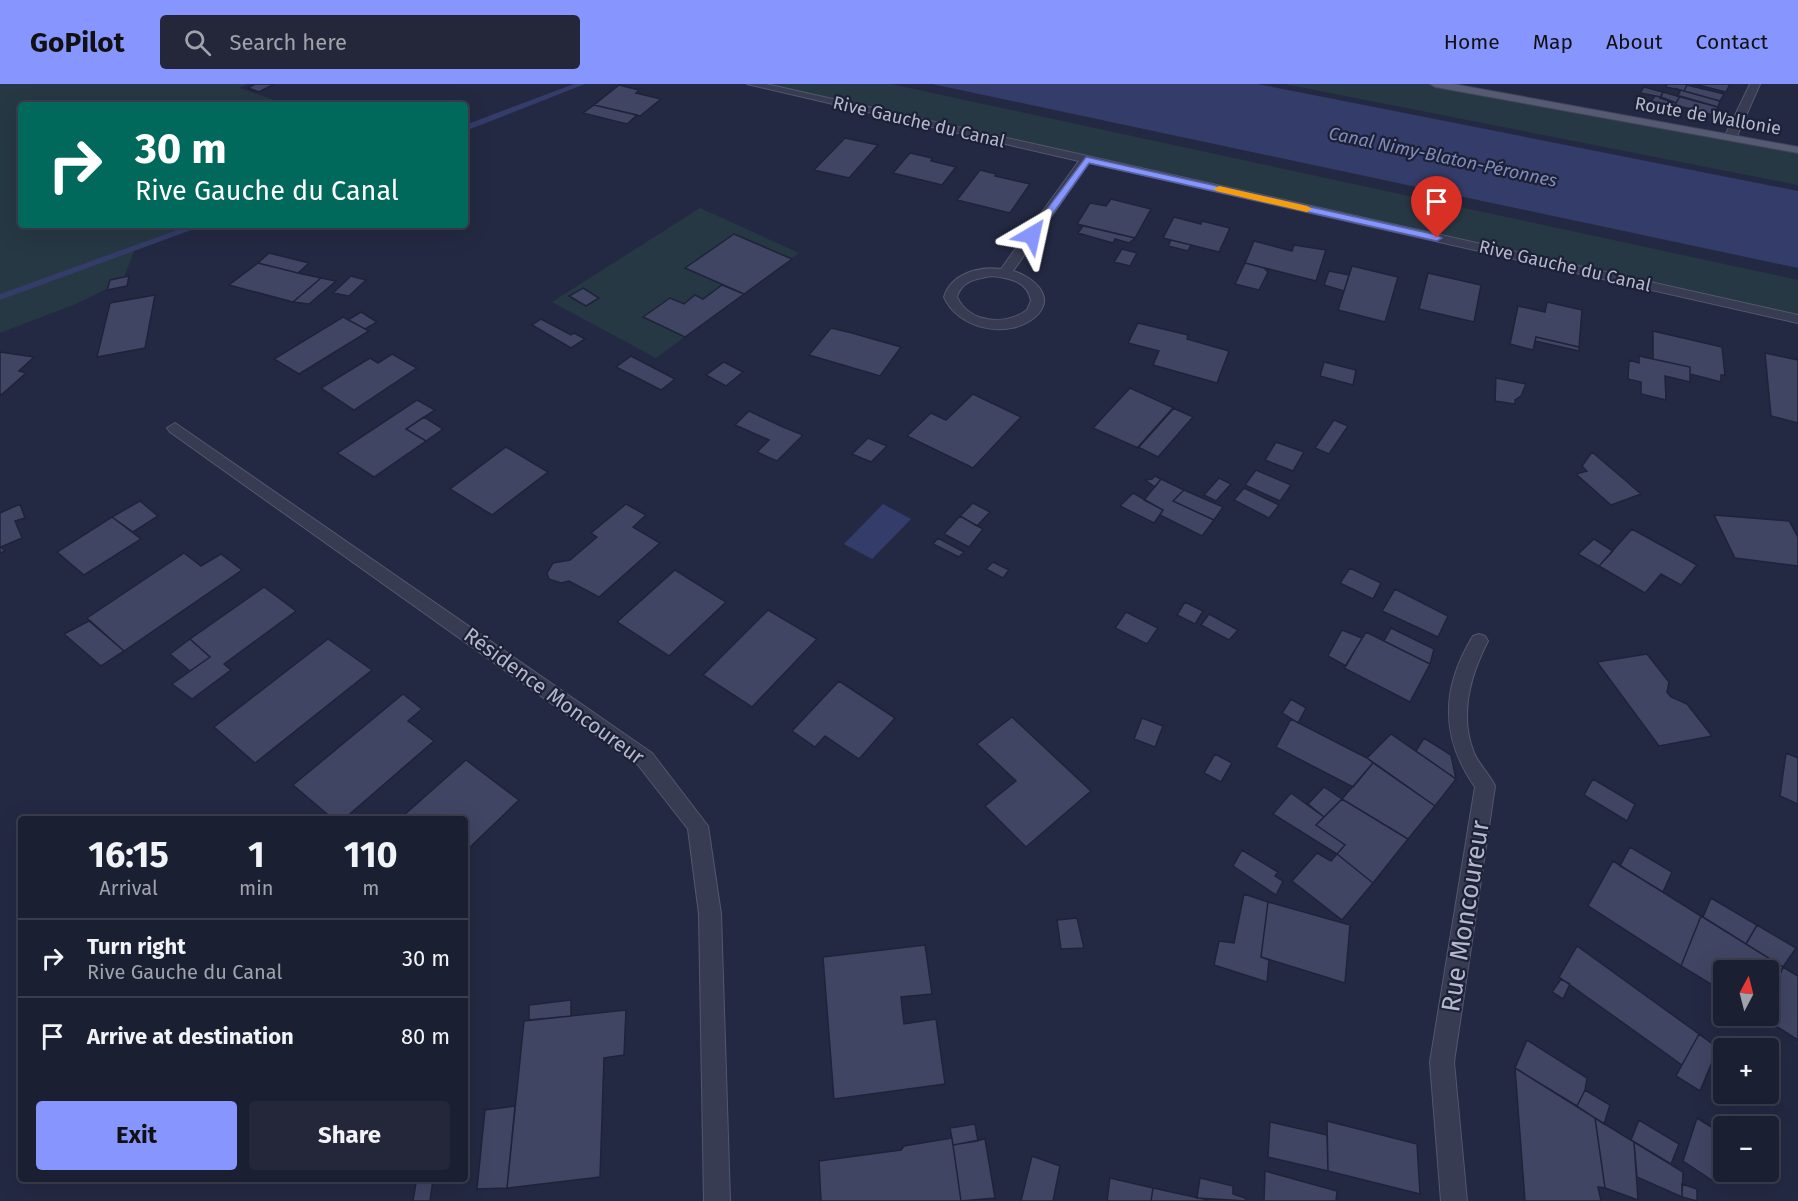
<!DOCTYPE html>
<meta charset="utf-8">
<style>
:root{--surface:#1b1f32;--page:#24273a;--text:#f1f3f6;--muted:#a0a2ac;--line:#393d4d;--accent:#8796ff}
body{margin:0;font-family:"Fira Sans",sans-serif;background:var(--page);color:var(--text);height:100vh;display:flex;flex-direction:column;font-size:22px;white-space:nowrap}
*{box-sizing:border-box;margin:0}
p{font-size:20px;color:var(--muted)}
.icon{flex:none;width:33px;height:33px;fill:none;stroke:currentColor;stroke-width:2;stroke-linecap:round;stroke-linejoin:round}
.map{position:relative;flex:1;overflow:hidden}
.details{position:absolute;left:18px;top:732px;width:450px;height:366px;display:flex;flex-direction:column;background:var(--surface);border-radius:6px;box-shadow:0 6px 24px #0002,0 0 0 2px var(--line)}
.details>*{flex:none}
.guide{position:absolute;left:18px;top:18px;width:450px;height:126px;border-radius:6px;box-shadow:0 6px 24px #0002,0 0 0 2px var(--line);background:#00695c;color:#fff;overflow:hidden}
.needle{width:39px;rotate:7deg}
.fabs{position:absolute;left:1713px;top:876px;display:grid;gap:12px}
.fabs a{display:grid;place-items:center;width:66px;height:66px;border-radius:6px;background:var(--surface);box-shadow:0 6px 24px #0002,0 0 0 2px var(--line);font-size:30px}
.pin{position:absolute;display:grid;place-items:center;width:51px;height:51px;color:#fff;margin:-62px -26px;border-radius:50% 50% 50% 0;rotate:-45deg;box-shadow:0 0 6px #0007}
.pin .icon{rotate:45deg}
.me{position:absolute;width:66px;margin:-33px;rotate:36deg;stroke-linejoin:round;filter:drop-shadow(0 0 4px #0008)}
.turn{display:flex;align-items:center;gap:21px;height:126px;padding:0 18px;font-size:27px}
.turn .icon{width:78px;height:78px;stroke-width:2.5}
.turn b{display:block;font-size:42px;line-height:51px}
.eta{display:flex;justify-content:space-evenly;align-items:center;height:102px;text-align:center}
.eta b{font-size:36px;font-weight:700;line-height:42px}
.primary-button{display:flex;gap:12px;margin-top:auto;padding:12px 18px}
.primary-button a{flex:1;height:69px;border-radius:6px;background:var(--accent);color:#111;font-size:24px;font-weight:700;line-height:69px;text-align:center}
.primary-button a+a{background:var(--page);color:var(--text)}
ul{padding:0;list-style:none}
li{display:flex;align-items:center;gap:18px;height:78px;padding:0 18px;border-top:2px solid var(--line)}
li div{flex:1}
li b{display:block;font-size:22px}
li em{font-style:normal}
header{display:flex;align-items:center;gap:36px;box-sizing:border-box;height:84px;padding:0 30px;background:var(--accent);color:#111}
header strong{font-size:28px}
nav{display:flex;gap:33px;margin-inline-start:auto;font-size:21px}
.search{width:420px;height:54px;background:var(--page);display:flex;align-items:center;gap:15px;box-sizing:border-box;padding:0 21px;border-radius:6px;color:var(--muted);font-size:22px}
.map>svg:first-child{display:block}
</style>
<header>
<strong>GoPilot</strong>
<div class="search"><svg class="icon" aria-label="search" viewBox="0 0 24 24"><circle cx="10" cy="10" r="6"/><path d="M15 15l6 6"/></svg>Search here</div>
<nav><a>Home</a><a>Map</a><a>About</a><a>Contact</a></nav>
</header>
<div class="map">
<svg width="1798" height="1117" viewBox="0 0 1798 1117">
<rect width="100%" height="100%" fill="#242943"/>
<path fill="#263844" d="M0,0H247L239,4L289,21H21V141H200L135,165L122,198L73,221L0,249Z
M752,0H891L1798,196V235Z
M1284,0H1461L1459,4L1798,66V101Z
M700,124L799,169L656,274L552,218Z"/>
<path fill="#343c69" d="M932,0H1258L1798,107V184Z
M883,420L911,435L872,475L844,460Z"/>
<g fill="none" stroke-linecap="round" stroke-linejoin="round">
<path fill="#343c69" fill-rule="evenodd" d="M574,0H585L465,47V41Z
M191,141H205L0,216V210Z"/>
</g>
<path fill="#404563" stroke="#1f2339" stroke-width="1.5" d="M255,0H274L259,8L248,4Z
M1667,0H1685L1687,1L1684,7L1666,3Z
M1694,0H1730L1726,8Z
M619,1L639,6L636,9L661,15L640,32L594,21Z
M1687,1L1724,10L1720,17L1684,7Z
M1644,3L1663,8L1661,13L1640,9Z
M1677,5L1684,7L1720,17L1718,23L1677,12L1680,8Z
M1663,8L1677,12H1680L1676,19L1660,14Z
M1655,12L1661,13L1676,19L1674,23L1651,17Z
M1680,12L1718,23L1713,31L1675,21Z
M594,21L637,31L627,40L583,29Z
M845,54L878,61L849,94L814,86Z
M910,69L932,74L931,77L956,83L942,101L893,89Z
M980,86L996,90L995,92L1030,100L1010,129L957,116Z
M1111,115L1151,125L1135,154L1077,140L1090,119L1106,122Z
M1174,133L1201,140L1202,137L1230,144L1219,168L1163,154Z
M1083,142L1088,143L1135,154L1129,159L1115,155L1113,159L1078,149Z
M734,150L792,175L744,210L685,184Z
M1171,156L1191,161L1188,167L1168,162Z
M1254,157L1292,167L1294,161L1326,166L1316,197L1245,179Z
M1122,165L1137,169L1130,182L1114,178Z
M269,169L309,179L298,189L258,179Z
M258,179L298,189L321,194L293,218L229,201Z
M1245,179L1264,184L1268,188L1259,206L1235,200Z
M1352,182L1398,193L1385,238L1338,226Z
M1329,187L1349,191L1344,207L1324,201Z
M1428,189L1481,201L1474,238L1419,225Z
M129,192L127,202L107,206L110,196Z
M351,192L366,196L349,212L333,209Z
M321,194L336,197L309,220L293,218Z
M722,201L744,210L685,253L643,233L670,214L684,220L695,211L703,215Z
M583,204L599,214L586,222L569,212Z
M155,211L145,264L97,273L110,219Z
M1547,218L1582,226L1579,263L1536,253L1533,266L1510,260L1518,222L1545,228Z
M361,228L377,238L365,245L348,236Z
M343,233L369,247L299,290L274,275Z
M541,235L571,251L574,249L585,255L571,264L532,241Z
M1138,239L1188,251L1187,255L1229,267L1217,299L1153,281L1159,267L1128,259Z
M831,244L852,249L901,263L880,292L809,271Z
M1653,247L1722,263L1725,291H1721V298L1690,290V283L1653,275Z
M1536,253L1579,263V267L1535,257Z
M0,268L34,273L19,287L26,289L0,312Z
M1765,269L1798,276V339L1771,332Z
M392,270L417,284L354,326L321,304L370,274L378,279Z
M631,272L675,295L661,306L616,283Z
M1639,272L1690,283V298L1665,292L1666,316L1641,310V298L1628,295L1629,276L1639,279Z
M724,278L743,288L726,302L706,291Z
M1324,278L1356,286L1353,301L1320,292Z
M1496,294L1526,300L1521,312L1515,316V320L1495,317Z
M1130,304L1174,324L1138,364L1093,344Z
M973,310L1021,333L973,384L907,352L931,329L946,336Z
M417,316L435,326L406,345L426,357L374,393L337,369Z
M1173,324L1193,333L1158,373L1138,363Z
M749,327L783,343L803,351L777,377L757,368L769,356L735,341Z
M424,333L443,345L426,357L406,345Z
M1334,336L1348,342L1329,370L1315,364Z
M868,354L887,362L871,378L852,370Z
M1276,358L1304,368L1293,387L1265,376Z
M506,363L548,388L492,431L450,405Z
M1592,368L1625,396L1641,410L1611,421L1576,390L1587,387L1582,382Z
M1256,386L1291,401L1280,417L1245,401Z
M1155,392L1161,395L1155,403L1145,396L1152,395Z
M1219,394L1231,400L1216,417L1204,411Z
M1161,395L1184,406L1173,417L1214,436L1202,452L1160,431L1163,426L1144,416Z
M1244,404L1279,421L1269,434L1234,416Z
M1184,406L1223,423L1214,436L1173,417Z
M1133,409L1163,426L1154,439L1120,422Z
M140,417L158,432L133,448L112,433Z
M973,419L990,428L977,442L960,432Z
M20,420L25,434L15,437L22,454L1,463L5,467L0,469V429Z
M626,420L646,431L633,443L660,459L599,513L569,497L561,499L549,495L547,489L553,479L570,476L597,453L591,449Z
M1714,431L1789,437L1798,453V482L1735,474Z
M960,432L983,445L969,463L944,450Z
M112,433L141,455L84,491L57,468Z
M1632,445L1697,481L1681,501L1661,490L1645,509L1599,482Z
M938,454L964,468L959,473L933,460Z
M1594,455L1613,467L1599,482L1578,470Z
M184,469L201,482L221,470L242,486L124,567L87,534Z
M993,478L1009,486L1003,494L986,485Z
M1350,484L1381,499L1373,515L1340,499Z
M675,486L726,518L669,572L617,538Z
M264,503L296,527L224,580L231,586L192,615L172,600L210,573L190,555Z
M1395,505L1448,532L1438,553L1382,527Z
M1185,518L1203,527L1195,540L1177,531Z
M768,526L817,555L752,623L703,591Z
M1126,528L1158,544L1147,560L1115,544Z
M1209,530L1238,546L1229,556L1201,541Z
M89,537L124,567L101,582L64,550Z
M1391,544L1434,565L1430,580L1384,557Z
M1342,546L1362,554L1346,582L1328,572Z
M1366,548L1430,580L1410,618L1344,584Z
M190,555L210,573L190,587L170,570Z
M328,555L372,586L255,679L214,643Z
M1647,570L1669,598L1667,608L1671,613L1687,620L1712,652L1659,662L1597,578Z
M839,597L895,634L859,675L825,652L815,663L792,647Z
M403,610L422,625L408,637L434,657L344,735H333L293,701Z
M1291,615L1306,624L1298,639L1282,629Z
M1012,633L1091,707L1026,763L985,722L1016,697L977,660Z
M1142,634L1163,642L1155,663L1134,655Z
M1291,635L1367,674L1373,679L1353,703L1276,663Z
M1391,650L1456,695L1435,722L1367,674Z
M1424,654L1451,671L1456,695L1416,667Z
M1786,669L1798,674V720L1780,712Z
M1215,670L1232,679L1221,698L1204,689Z
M466,676L519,716L465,768V735H406L403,732Z
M1373,679L1435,722L1408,755L1342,715Z
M1593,695L1635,720L1627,737L1584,711Z
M1324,703L1342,715L1324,733L1308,720Z
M1291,709L1324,733L1316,741L1345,761L1337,770L1273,730Z
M1342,715L1408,755L1373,799L1337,770L1345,761L1316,741Z
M1630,763L1672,788L1663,808L1620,782Z
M1242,766L1278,788L1275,792L1283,797L1276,811L1233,782Z
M1317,769L1331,777L1337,770L1373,799L1342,836L1292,797Z
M1613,777L1701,832L1681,882L1588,822Z
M1244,810L1268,818L1261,873L1269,876L1267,898L1214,881L1219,857L1234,859Z
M1711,814L1757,841L1746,860L1703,833Z
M1268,818L1350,841L1345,899L1261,873Z
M1701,832L1783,883L1768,920V886H1724V908L1681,882Z
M1077,834L1084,864L1061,865L1057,836Z
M1757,841L1796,864L1783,883L1746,860Z
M925,861L932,910L901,913L904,940L936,935L945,1000L834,1015L823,873Z
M1577,862L1699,950L1682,981L1559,893Z
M1783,883L1798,892V956L1763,934L1768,932V920Z
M1561,895L1570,900L1563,915L1552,908Z
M571,916V932L529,936V921Z
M626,926L624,971L604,974L600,1093L507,1104L524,937Z
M1699,950L1718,964L1700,1007L1676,992Z
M1527,956L1587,994L1585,1006L1577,1022L1515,984Z
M1515,984L1595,1034L1605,1104L1598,1103L1601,1117H1525Z
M1585,1006L1610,1021L1604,1040L1577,1022Z
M515,1022L507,1104L477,1105L485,1026Z
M1595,1034L1634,1058L1638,1116L1605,1104Z
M1697,1034L1724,1051V1061L1713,1097L1683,1077Z
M1639,1036L1679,1060L1671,1080L1631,1056Z
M1327,1037L1417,1060L1420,1110L1328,1087Z
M1270,1038L1327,1051L1328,1087L1268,1073Z
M975,1040L978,1057L953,1061L950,1044Z
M952,1054L961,1117H821L819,1077L901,1066L904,1062Z
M985,1055L995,1114L961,1117L953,1061Z
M1634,1058L1683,1088L1682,1113L1637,1093Z
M1032,1072L1060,1082L1053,1117H1021Z
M1265,1087L1337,1107L1336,1117H1264Z
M1110,1094L1153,1104L1151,1117H1107Z
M1200,1094L1233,1102V1110L1245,1114L1246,1117L1197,1114Z
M433,1096L430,1117H413L416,1099Z
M1682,1100L1697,1105V1117L1682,1113Z
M1153,1104L1208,1116V1117H1151Z"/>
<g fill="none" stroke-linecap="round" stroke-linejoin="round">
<defs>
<path id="minor" d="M747,0H766L1798,231V239L1089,79L1013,187C1032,192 1058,213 1035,233C1008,256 958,245 944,213C951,190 978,182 1001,185L1079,77ZM992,192C1009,194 1028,197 1031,217L1027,226C1005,242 969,239 957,213C962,196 977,195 992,192Z
M1750,0H1760L1736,54L1726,56L1724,54Z
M175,339L652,669L708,742L721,830L730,1117H704L699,830L688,745L638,681L170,348L167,344Z
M1479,550L1485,552L1488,557C1471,590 1459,629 1473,666C1477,679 1489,689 1495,702L1454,978L1467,1117H1441L1430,978L1475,703C1440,653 1441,604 1473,552Z"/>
<path id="major" d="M1430,0H1453L1798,63V69L1435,3Z"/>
</defs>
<use href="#minor" stroke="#53576c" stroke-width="2"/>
<use href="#major" stroke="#42455b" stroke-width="2"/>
<use href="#minor" fill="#383c52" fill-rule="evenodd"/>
<use href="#major" fill="#565a72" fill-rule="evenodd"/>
</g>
<path fill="#8796ff" stroke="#5862a6" stroke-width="1.5" d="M1086,73L1437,151L1442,154L1437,157L1089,79L1036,153H1029V149Z"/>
<path fill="#f59e0b" d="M1219,102L1307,122L1312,125L1307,128L1216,107L1214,105Z"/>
<g text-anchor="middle" stroke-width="4.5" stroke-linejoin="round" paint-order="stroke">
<g font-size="18" fill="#b5b8cc" stroke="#1d2137">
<text transform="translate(1708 32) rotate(10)" y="6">Route de Wallonie</text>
<text transform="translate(919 38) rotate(13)" y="6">Rive Gauche du Canal</text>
<text transform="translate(1565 182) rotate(13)" y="6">Rive Gauche du Canal</text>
</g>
<g font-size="18" font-style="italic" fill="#818bba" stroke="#1d2137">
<text transform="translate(1443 73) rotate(12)" y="6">Canal Nimy-Blaton-Péronnes</text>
</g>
<g font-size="21" fill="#b5b8cc" stroke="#1d2137">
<text transform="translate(554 612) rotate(36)" y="7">Résidence Moncoureur</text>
</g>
<g font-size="26" fill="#b5b8cc" stroke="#1d2137">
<text transform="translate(1465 832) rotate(-81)" y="9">Rue Moncoureur</text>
</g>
</g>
</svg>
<div class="fabs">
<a><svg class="needle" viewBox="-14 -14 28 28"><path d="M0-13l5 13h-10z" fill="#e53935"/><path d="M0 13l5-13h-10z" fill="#a0a2ac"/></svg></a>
<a>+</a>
<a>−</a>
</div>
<div class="pin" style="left:1437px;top:154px;background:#d93025"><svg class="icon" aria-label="arrive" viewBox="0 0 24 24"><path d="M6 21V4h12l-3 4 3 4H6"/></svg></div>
<svg class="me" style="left:1032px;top:151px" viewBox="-20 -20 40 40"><path d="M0-17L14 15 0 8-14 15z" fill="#8796ff" stroke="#fff" stroke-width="4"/></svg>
<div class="guide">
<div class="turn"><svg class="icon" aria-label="right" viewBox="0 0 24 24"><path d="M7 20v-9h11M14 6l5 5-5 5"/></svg><div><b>30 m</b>Rive Gauche du Canal</div></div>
</div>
<section class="details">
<div class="eta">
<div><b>16:15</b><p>Arrival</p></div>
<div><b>1</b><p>min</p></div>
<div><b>110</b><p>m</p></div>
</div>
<ul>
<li><svg class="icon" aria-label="right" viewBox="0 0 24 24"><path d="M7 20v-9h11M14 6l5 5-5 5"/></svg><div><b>Turn right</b><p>Rive Gauche du Canal</p></div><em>30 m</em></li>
<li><svg class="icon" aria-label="arrive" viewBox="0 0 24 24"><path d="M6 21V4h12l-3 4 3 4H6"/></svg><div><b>Arrive at destination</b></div><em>80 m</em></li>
</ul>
<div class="primary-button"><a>Exit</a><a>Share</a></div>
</section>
</div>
